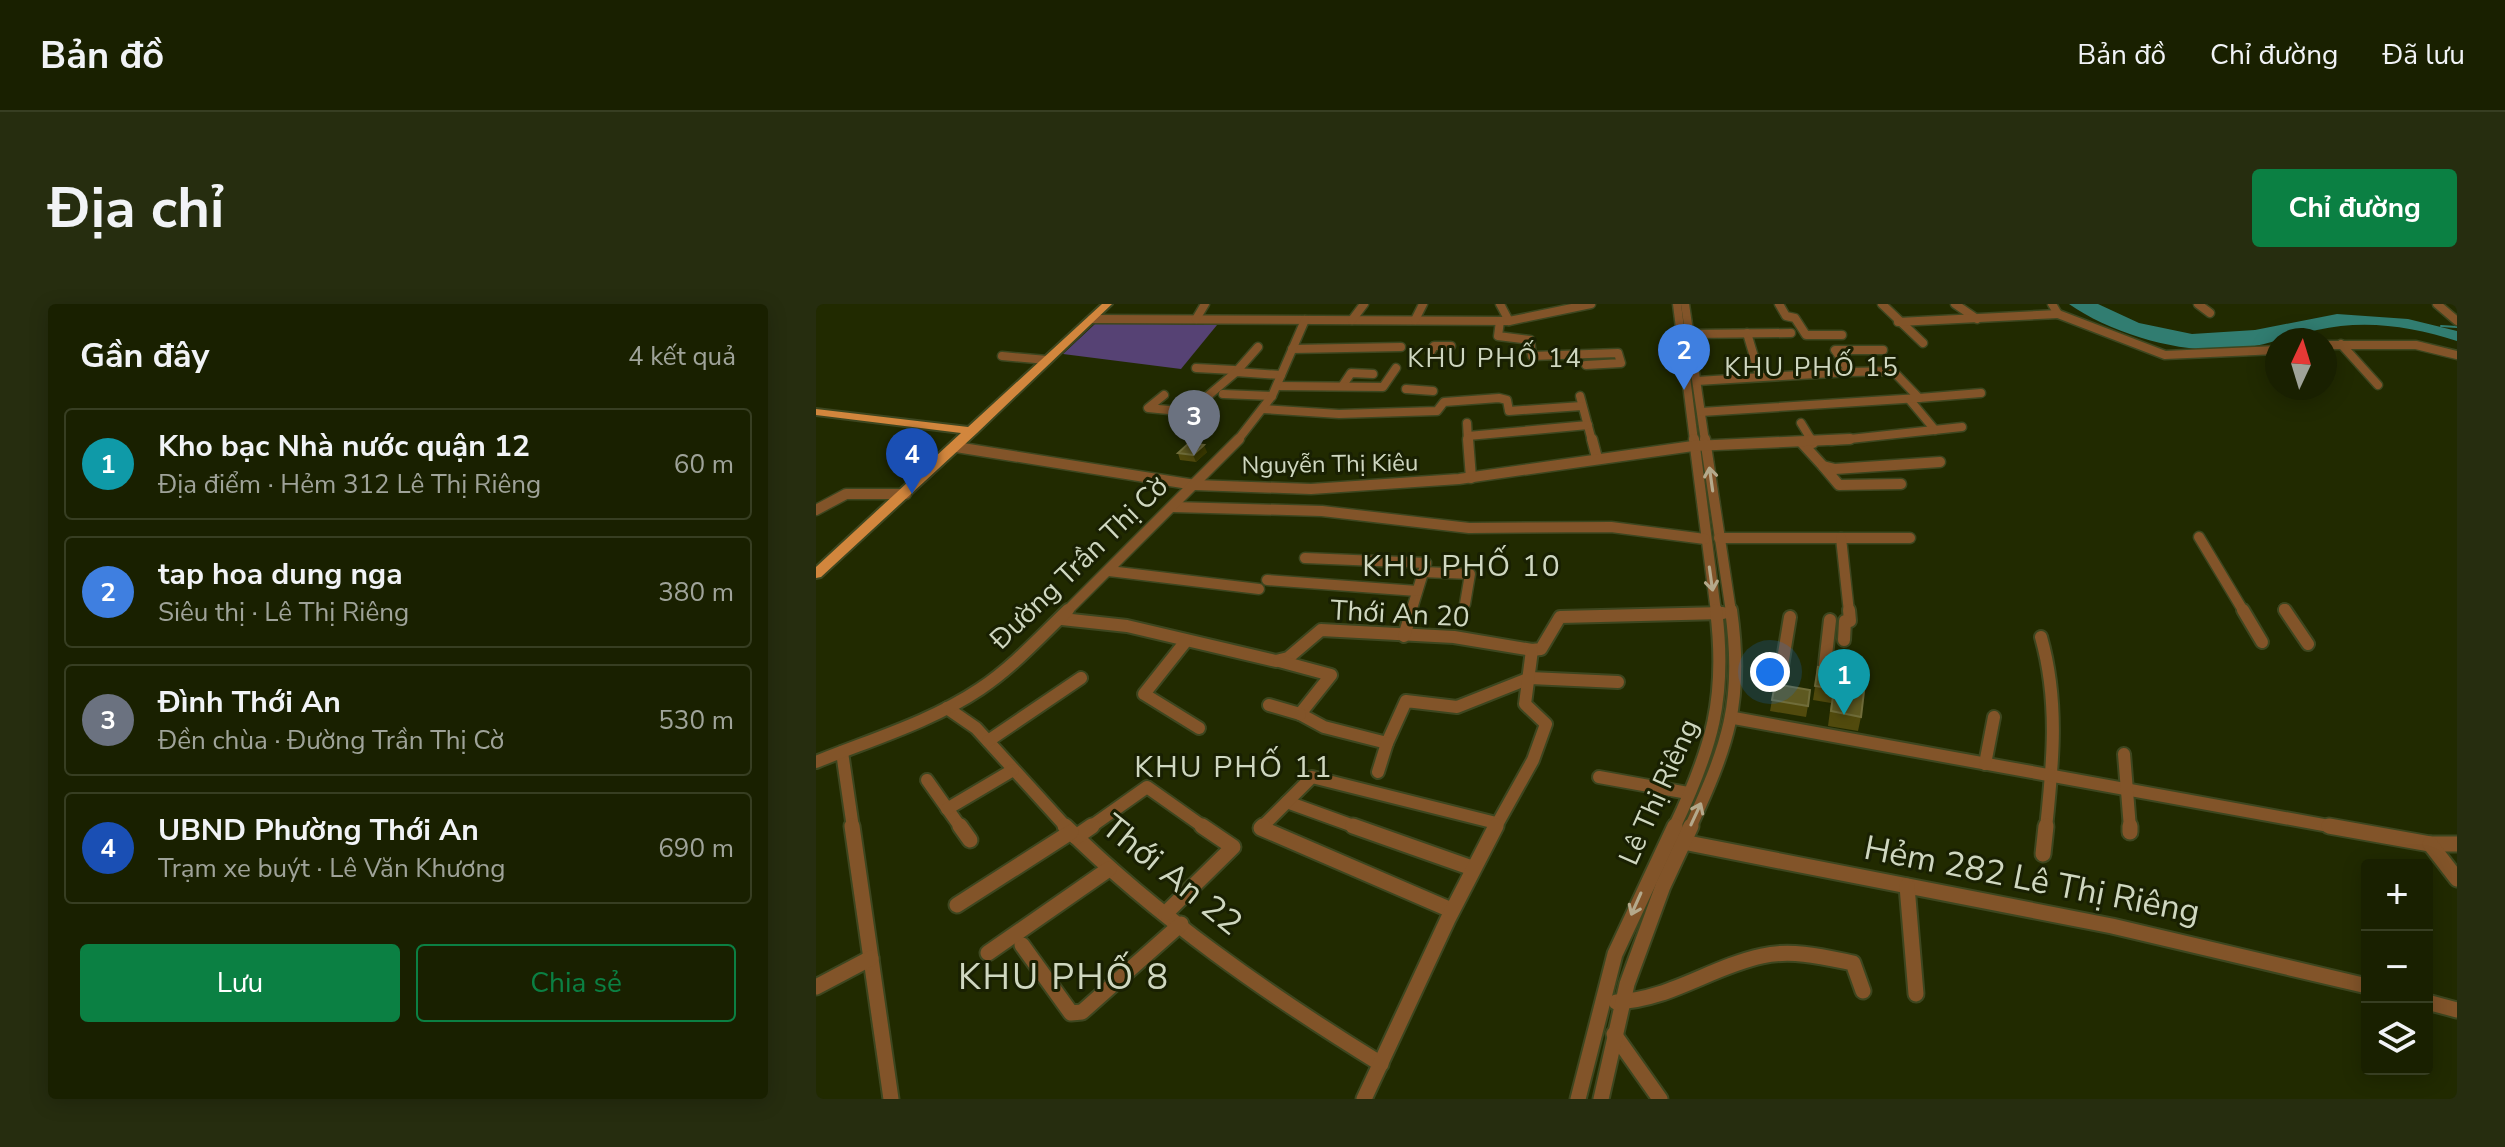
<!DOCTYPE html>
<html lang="vi">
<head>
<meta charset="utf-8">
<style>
  body { margin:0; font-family:"Nunito Sans",sans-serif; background:#262d0f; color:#f1f3f6 }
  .controls { position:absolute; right:24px; bottom:24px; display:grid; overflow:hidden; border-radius:8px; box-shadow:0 4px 20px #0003 }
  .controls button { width:72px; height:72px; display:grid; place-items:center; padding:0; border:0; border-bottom:2px solid #373e22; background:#192000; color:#f1f3f6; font:40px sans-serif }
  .compass { position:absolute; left:1449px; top:24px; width:72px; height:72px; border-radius:50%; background:#192000; box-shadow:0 4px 20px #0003; rotate:4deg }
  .you { position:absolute; left:954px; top:368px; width:28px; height:28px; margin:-20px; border:6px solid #fff; border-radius:50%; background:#1a73e8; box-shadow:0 0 0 12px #1a73e833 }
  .badge { display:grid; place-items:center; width:52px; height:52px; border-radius:50%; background:#0b8043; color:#fff; font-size:26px; font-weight:700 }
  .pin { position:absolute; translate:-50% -66px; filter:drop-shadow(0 2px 4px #0008) }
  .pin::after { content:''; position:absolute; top:42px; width:28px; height:24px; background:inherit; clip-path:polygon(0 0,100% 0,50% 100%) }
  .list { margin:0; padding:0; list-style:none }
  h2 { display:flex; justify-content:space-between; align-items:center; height:104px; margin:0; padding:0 32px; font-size:34px }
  h2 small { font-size:26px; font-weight:400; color:#9fa399 }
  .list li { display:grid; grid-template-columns:52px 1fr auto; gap:24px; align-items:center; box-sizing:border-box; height:112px; margin:0 16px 16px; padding:0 16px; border:2px solid #373e22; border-radius:8px }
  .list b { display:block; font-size:30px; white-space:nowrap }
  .list p { margin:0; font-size:26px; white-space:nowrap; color:#9fa399 }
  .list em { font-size:26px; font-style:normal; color:#9fa399 }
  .actions { display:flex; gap:16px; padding:24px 32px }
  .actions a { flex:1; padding:18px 0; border:2px solid #0b8043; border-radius:8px; text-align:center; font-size:28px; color:#0b8043 }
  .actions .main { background:#0b8043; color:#fff }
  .icon { flex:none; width:44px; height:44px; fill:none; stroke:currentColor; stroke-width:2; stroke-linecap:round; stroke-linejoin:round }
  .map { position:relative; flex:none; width:1641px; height:795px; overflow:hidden; border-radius:8px }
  header { display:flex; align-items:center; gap:48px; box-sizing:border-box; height:112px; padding:0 40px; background:#192000; border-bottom:2px solid #373e22 }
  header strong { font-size:38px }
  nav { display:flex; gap:44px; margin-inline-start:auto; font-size:28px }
  .intro { display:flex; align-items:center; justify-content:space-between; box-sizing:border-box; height:192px; padding:0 48px }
  h1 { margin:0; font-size:56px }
  .button { padding:20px 36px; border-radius:8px; background:#0b8043; color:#fff; font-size:28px; font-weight:700 }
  main { display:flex; gap:48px; padding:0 48px }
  aside { flex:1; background:#192000; border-radius:8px; box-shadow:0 4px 20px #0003 }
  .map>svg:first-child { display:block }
</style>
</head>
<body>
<header>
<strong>Bản đồ</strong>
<nav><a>Bản đồ</a><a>Chỉ đường</a><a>Đã lưu</a></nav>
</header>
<div class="intro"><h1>Địa chỉ</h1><a class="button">Chỉ đường</a></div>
<main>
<aside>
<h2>Gần đây<small>4 kết quả</small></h2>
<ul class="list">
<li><span class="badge" style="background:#0f9aa8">1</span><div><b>Kho bạc Nhà nước quận 12</b><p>Địa điểm · Hẻm 312 Lê Thị Riêng</p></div><em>60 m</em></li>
<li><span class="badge" style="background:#3f7fe0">2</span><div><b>tap hoa dung nga</b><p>Siêu thị · Lê Thị Riêng</p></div><em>380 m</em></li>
<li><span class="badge" style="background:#6b7280">3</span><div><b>Đình Thới An</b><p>Đền chùa · Đường Trần Thị Cờ</p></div><em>530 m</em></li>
<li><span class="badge" style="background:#1a4fb4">4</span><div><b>UBND Phường Thới An</b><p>Trạm xe buýt · Lê Văn Khương</p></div><em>690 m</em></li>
</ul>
<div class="actions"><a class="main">Lưu</a><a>Chia sẻ</a></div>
</aside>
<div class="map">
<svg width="1641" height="795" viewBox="0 0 1641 795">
  <rect width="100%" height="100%" fill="#212a00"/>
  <polygon fill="#564274" points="280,19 401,21 365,65 247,50"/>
  <path fill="#317d71" d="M 1253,0 L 1282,0 L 1323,19 L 1376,30 L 1439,26 L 1521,10 L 1592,15 L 1641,27 L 1641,37 C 1595,22 1548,15 1501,26 C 1469,33 1438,46 1405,46 C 1356,47 1293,28 1253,0 Z"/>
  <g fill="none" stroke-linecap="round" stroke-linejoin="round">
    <polyline stroke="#317d71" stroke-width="2" points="1625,22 1641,23"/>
    <defs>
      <g id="minor-far3">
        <polyline points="684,0 693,17"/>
        <polyline points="861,0 878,137"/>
        <polyline points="869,0 889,137"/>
        <polyline points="963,0 970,12 979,14 990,31 1026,31"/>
        <polyline points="1066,0 1107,39"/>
        <polyline points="1139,0 1161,15"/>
        <polyline points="1236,0 1242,10 1349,51 1461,46"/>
        <polyline points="1382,0 1394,9"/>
        <polyline points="1621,0 1641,17"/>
        <polyline points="276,15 693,17 775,0"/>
        <polyline points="380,15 389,0"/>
        <polyline points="536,16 548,0"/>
        <polyline points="599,16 607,0"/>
        <polyline points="684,17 682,32 714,36 716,52 802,49 805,59 770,61"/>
        <polyline points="1082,18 1242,10"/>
        <polyline points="931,29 944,73"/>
        <polyline points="874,30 975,29"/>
        <polyline points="1525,40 1562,81"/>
        <polyline points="1509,41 1600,41 1641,51"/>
        <polyline points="476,45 585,43"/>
        <polyline points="614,49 618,42 635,42"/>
        <polyline points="186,52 231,56"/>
        <polyline points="380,64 418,66"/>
        <polyline points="420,68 442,43"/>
        <polyline points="881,77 1034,68 1019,46 1067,46"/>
        <polyline points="527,81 535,69 557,70"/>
        <polyline points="461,82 567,83 580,64"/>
        <polyline points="590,85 617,87"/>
        <polyline points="407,90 456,92"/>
        <polyline points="348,91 332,104 373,108 420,68 465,71"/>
        <polyline points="764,92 776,137"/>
        <polyline points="1103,94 1165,89"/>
        <polyline points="1093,95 1119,126"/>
        <polyline points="447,105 523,110 621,107 628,98 683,94 691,96 693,107 766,102"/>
        <polyline points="885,108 1103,94 1077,67 1034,68"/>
        <polyline points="651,119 652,137"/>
        <polyline points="985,119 996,137"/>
        <polyline points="652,132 772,121"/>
        <polyline points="421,137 456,92 489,16"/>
        <polyline points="1015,137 1146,123"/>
      </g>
      <g id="minor-far2">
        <polyline points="652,135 655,174"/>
        <polyline points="776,135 781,154"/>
        <polyline points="878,135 900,308"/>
        <polyline points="889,135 915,308"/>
        <polyline points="994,135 997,139"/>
        <polyline points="986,139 1007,162 1019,165 1124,158"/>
        <polyline points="140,143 379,181 495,185 643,175 877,142 1034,135"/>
        <polyline points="1007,162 1023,181 1085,180"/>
        <polyline points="357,203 506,207 653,224 795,223 889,235"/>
        <polyline points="0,206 30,190 90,190"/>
        <polyline points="1383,233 1428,308"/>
        <polyline points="903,234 1094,234"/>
        <polyline points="1025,234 1033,308"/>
        <polyline points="489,254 610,259 595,308"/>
        <polyline points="293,267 443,285"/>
        <polyline points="607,268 654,270 649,300"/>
        <polyline points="451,276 601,287"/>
        <polyline points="1468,305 1470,308"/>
        <polyline points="250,308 423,135"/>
      </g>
      <g id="minor-far1">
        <polyline points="1033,306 1034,317"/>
        <polyline points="1427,306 1446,338"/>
        <polyline points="1469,306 1492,340"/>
        <polyline points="246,315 311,322 460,357 472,354 505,326 638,333 716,346 725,345 744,313 907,309"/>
        <polyline points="588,332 596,306"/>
        <path d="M 1225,333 C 1243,397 1237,458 1230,524"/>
        <polyline points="1028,336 1029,317"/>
        <polyline points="370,337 328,390 383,424"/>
        <polyline points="463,357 515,371 484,410 508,423 571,439 590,397 641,403 714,374 802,378"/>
        <polyline points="966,362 974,313"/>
        <polyline points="1008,369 1014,316"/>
        <polyline points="453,401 484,410"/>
        <polyline points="131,404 160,424 251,524"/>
        <polyline points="918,414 1524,524"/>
        <polyline points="172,437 265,374"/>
        <polyline points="26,448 37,524"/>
        <polyline points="1308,450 1314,524"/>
        <path d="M 0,458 C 54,436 115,418 164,385 C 197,363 224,333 252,306"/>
        <polyline points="1169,460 1178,413"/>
        <polyline points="562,468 571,439"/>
        <polyline points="783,473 872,489"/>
        <polyline points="111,476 145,524"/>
        <polyline points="471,498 543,524"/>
        <polyline points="131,505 197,466"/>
        <polyline points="273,524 331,483 389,524"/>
        <polyline points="445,524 496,473 680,519"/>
        <polyline points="679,524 717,456 730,420 709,400 716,346"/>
        <path d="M 858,524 C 896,444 911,394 900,306"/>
        <path d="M 874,524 C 912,441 928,398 915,306"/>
      </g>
      <g id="minor">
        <polyline points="36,522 75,795"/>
        <polyline points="144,522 154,536"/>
        <path d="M 249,522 C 342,614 453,691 565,760"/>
        <polyline points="447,522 445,524 635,606"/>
        <polyline points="537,522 656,564"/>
        <polyline points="1314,522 1314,528"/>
        <polyline points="1513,522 1614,540 1641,540"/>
        <polyline points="260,533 276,522"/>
        <polyline points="867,538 1296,622 1551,682"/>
        <polyline points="1614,540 1641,575"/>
        <polyline points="1227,550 1230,522"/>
        <polyline points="1091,582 1100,690"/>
        <polyline points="141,601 255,528"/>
        <polyline points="350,609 417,543 386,522"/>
        <polyline points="206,641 255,709 266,708 365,620"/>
        <polyline points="172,649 293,565"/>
        <polyline points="0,683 55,654"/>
        <path d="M 800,698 C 853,696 895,663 946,652 C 976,645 1008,653 1037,659 L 1047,687"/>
        <polyline points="1611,698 1641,706"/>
        <polyline points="798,730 844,795"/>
        <polyline points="548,795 632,615 680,522"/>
        <polyline points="762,795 799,650 859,522"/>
        <polyline points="785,795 811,680 847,582 875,522"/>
      </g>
      <polygon id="major" points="286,0 296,0 161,129 5,273 0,274 0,263 145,129 0,111 0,105 152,123"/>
    </defs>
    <use href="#minor-far3" stroke="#3d461f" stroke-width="11"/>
    <use href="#minor-far2" stroke="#3d461f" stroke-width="13"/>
    <use href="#minor-far1" stroke="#3d461f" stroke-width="16"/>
    <use href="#minor" stroke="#3d461f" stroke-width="19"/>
    <use href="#major" stroke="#3d461f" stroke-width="4"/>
    <use href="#minor-far3" stroke="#825429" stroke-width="8"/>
    <use href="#minor-far2" stroke="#825429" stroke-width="10"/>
    <use href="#minor-far1" stroke="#825429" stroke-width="12"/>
    <use href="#minor" stroke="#825429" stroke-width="15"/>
    <use href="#major" fill="#d2863d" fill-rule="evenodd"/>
  </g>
  <g fill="#514a0d">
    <polygon points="391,148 380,158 364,156 362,149"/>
    <polygon points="1002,363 1045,413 1042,427 1012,422 1015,399 997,396"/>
    <polygon points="956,396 992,402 990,413 954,407"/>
  </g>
  <polygon fill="#383700" points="388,141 391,148 380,158 377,151"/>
  <g fill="#5e5921" stroke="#706d3a" stroke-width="2">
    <polygon points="373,139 388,141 377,151 362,149"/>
    <polygon points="1002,363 1050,370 1045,413 1015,407 1018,385 999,382"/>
    <polygon points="959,380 994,386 992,402 956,396"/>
  </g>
  <defs><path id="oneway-shaft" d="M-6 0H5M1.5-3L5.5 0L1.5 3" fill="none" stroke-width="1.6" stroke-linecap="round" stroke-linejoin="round" transform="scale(2)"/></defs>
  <g stroke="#b4a98b">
    <use href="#oneway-shaft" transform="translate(895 175) rotate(-98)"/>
    <use href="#oneway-shaft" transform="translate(895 275) rotate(82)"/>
    <use href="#oneway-shaft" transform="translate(880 510) rotate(-65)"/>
    <use href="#oneway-shaft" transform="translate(820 600) rotate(114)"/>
  </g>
  <g text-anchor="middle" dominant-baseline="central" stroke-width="6" stroke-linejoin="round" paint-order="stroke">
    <g font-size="24" fill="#cfd7c0" stroke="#192002">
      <text transform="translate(514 160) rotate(-1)">Nguyễn Thị Kiêu</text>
    </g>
    <g font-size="26" letter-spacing="2" fill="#cfd7c0" stroke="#192002">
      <text x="679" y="54">KHU PHỐ 14</text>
      <text x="996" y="63">KHU PHỐ 15</text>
    </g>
    <g font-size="28" fill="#cfd7c0" stroke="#192002">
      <text transform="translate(263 259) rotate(-44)">Đường Trần Thị Cờ</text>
      <text transform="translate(584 310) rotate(3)">Thới An 20</text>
      <text transform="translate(843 488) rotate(-66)">Lê Thị Riêng</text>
    </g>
    <g font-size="30" letter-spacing="2" fill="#cfd7c0" stroke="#192002">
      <text x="646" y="262">KHU PHỐ 10</text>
      <text x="418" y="463">KHU PHỐ 11</text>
    </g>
    <g font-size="34" fill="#cfd7c0" stroke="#192002">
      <text transform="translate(356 571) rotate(39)">Thới An 22</text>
      <text transform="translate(1216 576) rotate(11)">Hẻm 282 Lê Thị Riêng</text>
    </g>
    <g font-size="36" letter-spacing="2" fill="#cfd7c0" stroke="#192002">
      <text x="248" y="673">KHU PHỐ 8</text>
    </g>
  </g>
</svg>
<div class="controls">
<button>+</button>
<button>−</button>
<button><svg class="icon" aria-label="layers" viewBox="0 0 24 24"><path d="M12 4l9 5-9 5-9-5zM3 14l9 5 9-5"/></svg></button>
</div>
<svg class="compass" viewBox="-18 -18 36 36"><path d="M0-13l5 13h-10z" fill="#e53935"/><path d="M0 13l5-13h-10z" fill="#9fa399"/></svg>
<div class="you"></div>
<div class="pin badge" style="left:1028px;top:411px;background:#0f9aa8">1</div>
<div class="pin badge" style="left:868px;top:86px;background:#3f7fe0">2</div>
<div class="pin badge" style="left:378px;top:152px;background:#6b7280">3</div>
<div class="pin badge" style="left:96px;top:190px;background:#1a4fb4">4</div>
</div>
</main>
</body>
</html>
